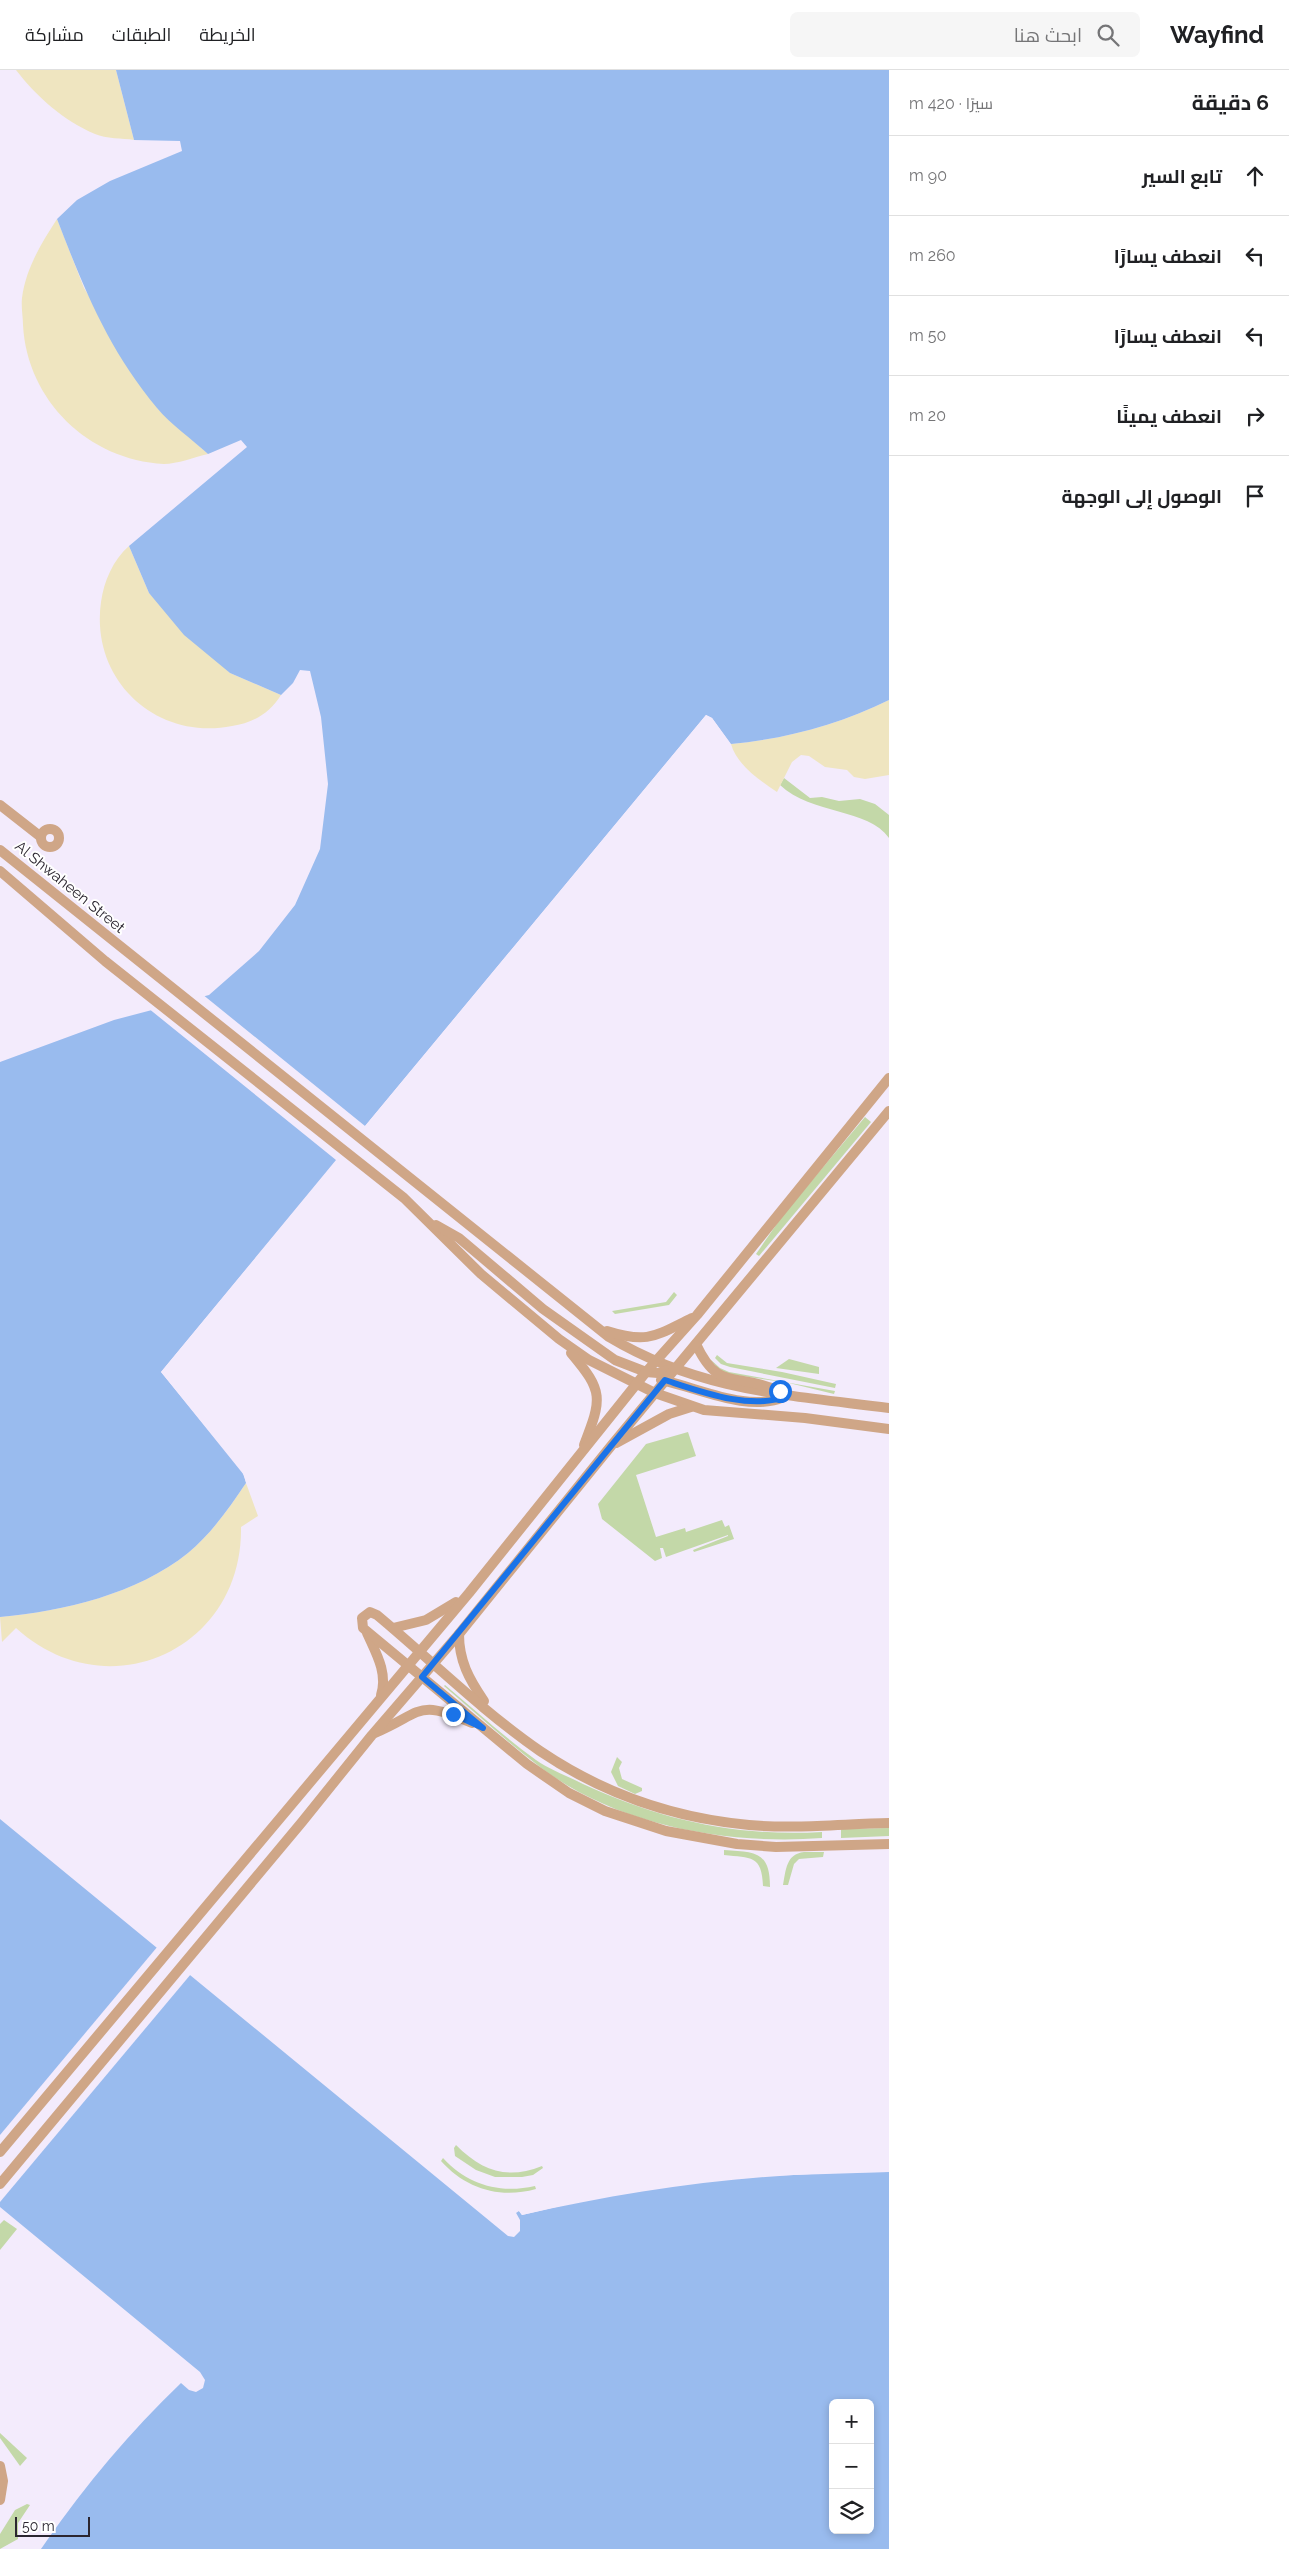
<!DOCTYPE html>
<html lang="ar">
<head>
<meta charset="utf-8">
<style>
  body { margin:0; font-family:Raleway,Cairo,sans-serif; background:#f6f6f6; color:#202124; direction:rtl }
  .controls { position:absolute; right:15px; bottom:15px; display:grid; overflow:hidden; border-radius:8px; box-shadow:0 2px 8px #0003 }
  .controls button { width:45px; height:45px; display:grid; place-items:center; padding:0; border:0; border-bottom:1px solid #e0e0e0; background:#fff; color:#202124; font:25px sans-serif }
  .scale { position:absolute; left:15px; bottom:12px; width:75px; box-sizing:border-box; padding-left:5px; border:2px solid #2b2630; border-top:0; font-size:14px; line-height:18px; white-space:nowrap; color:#2b2630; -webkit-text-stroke:4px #fff; paint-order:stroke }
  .stop { position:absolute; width:15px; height:15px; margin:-11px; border:4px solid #1a73e8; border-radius:50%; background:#fff }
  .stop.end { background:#1a73e8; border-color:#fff; box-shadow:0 1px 5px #0008 }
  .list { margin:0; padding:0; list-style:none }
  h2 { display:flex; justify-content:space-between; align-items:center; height:65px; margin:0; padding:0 20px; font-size:21px }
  h2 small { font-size:16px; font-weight:400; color:#757577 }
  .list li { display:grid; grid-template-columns:32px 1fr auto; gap:15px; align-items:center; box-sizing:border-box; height:80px; padding:0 20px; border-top:1px solid #e0e0e0 }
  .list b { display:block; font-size:19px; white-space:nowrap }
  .list em { font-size:16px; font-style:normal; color:#757577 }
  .icon { flex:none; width:28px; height:28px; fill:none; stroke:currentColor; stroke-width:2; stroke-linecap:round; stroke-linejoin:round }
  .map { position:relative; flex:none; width:889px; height:2479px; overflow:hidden; direction:ltr }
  header { display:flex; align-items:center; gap:30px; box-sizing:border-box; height:70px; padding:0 25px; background:#fff; border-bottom:1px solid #e0e0e0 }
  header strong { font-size:24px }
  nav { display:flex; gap:28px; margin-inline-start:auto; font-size:18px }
  .search { width:350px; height:45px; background:#f6f6f6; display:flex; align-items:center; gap:12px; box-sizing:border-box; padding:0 18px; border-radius:8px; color:#757577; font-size:19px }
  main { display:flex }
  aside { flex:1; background:#fff }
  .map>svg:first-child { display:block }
</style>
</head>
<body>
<header>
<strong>Wayfind</strong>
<div class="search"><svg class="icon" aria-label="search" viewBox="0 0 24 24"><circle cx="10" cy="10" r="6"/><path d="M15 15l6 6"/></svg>ابحث هنا</div>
<nav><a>الخريطة</a><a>الطبقات</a><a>مشاركة</a></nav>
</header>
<main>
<aside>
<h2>6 دقيقة<small>سيرًا · 420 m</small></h2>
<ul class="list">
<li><svg class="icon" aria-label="ahead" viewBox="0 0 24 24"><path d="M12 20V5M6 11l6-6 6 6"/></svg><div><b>تابع السير</b></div><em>90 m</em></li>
<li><svg class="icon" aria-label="left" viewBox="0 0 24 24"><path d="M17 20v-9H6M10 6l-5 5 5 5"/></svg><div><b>انعطف يسارًا</b></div><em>260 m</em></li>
<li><svg class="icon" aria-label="left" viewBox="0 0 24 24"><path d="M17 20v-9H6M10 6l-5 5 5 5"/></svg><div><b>انعطف يسارًا</b></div><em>50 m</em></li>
<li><svg class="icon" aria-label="right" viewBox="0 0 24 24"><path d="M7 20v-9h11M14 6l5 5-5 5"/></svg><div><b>انعطف يمينًا</b></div><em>20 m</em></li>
<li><svg class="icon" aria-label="arrive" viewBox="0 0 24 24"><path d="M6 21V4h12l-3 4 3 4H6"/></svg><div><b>الوصول إلى الوجهة</b></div></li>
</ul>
</aside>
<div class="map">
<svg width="889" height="2479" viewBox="0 0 889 2479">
  <rect width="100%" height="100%" fill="#f3ebfc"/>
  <g fill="#c3d8a8">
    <path d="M 784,708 L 810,728 L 822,727 L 839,731 L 860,729 L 875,734 L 889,745 L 889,768 C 868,738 812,745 780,715 Z"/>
    <polygon points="865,1047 871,1052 759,1186 756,1184 783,1145"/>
    <polygon points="674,1222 677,1225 669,1235 615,1244 612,1241 666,1232"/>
    <polygon points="717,1285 727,1293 782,1302 836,1314 835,1318 730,1297 721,1294 715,1288"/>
    <polygon points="710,1289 720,1298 729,1302 835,1321 834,1324 789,1313 728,1304 719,1300"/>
    <polygon points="789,1289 819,1297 819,1304 776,1298"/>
    <polygon points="688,1362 696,1386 636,1405 656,1467 685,1458 686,1462 722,1450 725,1457 729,1455 734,1469 694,1482 693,1480 728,1466 728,1465 666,1487 663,1478 660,1478 662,1488 655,1491 602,1449 598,1434 646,1374"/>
    <path d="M 445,1615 C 475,1640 504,1667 536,1690 C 550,1700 568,1706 583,1714 C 660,1750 737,1767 822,1762 L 822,1768 C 727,1775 618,1756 540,1697 C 507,1672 476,1643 444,1616 Z"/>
    <polygon points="617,1687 622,1692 619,1698 622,1709 642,1718 642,1721 635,1724 618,1716 611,1702"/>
    <polygon points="889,1758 889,1766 841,1768 841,1759"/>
    <path d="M 724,1780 C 755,1782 770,1781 770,1817 L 763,1816 C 762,1785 751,1788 724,1785 Z"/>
    <path d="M 804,1782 L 824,1782 L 823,1787 L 799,1789 L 794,1794 L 788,1815 L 783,1815 C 786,1800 786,1784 804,1782 Z"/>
    <path d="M 456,2075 C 482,2101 507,2110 542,2096 L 543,2098 L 533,2105 L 522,2107 L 495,2107 L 476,2100 L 455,2086 L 454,2078 Z"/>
    <path d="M 443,2088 C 468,2115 500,2124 535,2116 L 536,2119 C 500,2129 466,2119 441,2091 Z"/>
    <polygon points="4,2150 17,2159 0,2180 0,2154"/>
    <polygon points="0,2363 27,2388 20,2396 0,2368"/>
    <polygon points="27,2434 30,2435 18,2453 18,2469 0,2479 0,2464 15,2440"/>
  </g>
  <g fill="#efe5c0">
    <path d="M 16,0 L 116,0 L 134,70 C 122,68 106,69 95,64 C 64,51 36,26 16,0 Z"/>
    <path d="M 57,149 L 84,218 L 158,339 L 208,384 C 195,387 177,394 164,394 C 88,390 27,330 23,255 C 23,247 21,237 22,228 C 26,198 41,174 57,149 Z"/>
    <path d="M 129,476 L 149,523 L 230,603 L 281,625 C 270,643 253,653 232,656 C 156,671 90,610 101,532 C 104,511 113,490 129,476 Z"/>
    <path d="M 889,630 L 889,705 L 865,709 L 854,707 L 847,700 L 825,697 L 809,686 L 801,685 L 792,692 L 777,722 C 759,710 737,695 731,674 C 786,669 840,654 889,630 Z"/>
    <path d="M 246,1413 L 258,1446 L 241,1457 C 243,1580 107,1641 16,1558 L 2,1572 L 0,1547 C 64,1541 137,1524 188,1483 C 212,1463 229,1438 246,1413 Z"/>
  </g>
  <g fill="#9be" fill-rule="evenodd">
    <path d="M 116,0 L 889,0 L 889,630 C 840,654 786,669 731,674 L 712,648 L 706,645 L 161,1302 L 244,1405 L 246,1413 C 229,1438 212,1463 188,1483 C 137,1524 64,1541 0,1547 L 0,992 L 114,950 L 209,925 L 259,881 L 295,835 L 320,779 L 328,714 L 321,647 L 310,601 L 300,600 L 293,613 L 281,625 L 230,603 L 184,565 L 149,523 L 129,476 L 247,377 L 241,370 L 208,384 C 192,369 171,355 157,338 C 108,279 84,219 57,149 L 77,130 L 110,111 L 182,81 L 180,71 L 134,70 Z"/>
    <path d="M 0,1749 L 508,2166 L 514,2167 L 520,2161 L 520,2150 L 515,2141 L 519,2141 L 522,2145 C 643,2117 764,2102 889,2102 L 889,2479 L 41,2479 C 83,2418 128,2364 181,2313 L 189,2320 L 196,2322 L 203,2318 L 205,2310 L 200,2302 L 0,2137 ZM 833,2333 L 870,2333 L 870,2460 L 833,2460 Z"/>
  </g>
  <g fill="#f3ebfc">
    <polygon points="706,645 712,648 732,676 710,649 705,648 164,1302 244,1399 249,1412 247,1415 242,1401 161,1302 336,1090 148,938 202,924 365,1056"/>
    <polygon points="158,1876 191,1904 0,2132 0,2065"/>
    <polygon points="889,2099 889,2102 762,2106 683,2114 586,2130 522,2145 519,2141 513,2145 512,2142 519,2138 523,2143 586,2128 683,2112 762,2103"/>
  </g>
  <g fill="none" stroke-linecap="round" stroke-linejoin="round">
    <g stroke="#cfa687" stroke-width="10">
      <polyline points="0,735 41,767"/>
      <circle cx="50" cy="768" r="9"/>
      <path d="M 0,780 L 609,1267 C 699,1321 788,1325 889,1338"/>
      <polyline points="0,801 105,891 404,1128 481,1204 559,1269 589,1290 655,1323 704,1340 805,1348 889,1359"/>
      <polyline points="436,1155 459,1168 543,1239 615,1290 646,1302 658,1303 675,1298"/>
      <path d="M 607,1261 C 648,1274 655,1266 692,1248"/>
      <path d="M 696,1274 C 719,1324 737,1301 778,1321"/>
      <path d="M 571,1283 C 604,1322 602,1328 584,1375"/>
      <path d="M 661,1310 C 697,1317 748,1343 784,1327"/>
      <polyline points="616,1373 669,1344 691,1337"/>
      <polyline points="393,1558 426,1550 456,1532"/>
      <path d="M 367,1563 C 376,1583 388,1603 381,1625"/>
      <path d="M 459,1564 C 459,1591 469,1609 484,1631"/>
      <path d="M 375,1663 C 424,1642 416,1628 472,1653"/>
      <path d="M 889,1753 C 842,1754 795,1759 749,1755 C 674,1748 602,1723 540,1681 C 482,1641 431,1590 377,1545 L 370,1542 L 362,1548 L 363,1558 L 527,1694 L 569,1723 L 605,1741 L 666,1761 L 737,1774 L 776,1777 L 889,1774"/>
      <polyline points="0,2082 469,1523 646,1302 697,1245 889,1008"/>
      <polyline points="0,2114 302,1752 372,1665 459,1564 611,1376 889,1041"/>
      <polyline points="0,2396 3,2411 0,2430"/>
    </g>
  </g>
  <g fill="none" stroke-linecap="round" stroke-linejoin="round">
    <path stroke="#1a73e8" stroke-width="6" d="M 453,1644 L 483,1658 L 422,1607 L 665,1310 C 699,1321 752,1341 786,1326 L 780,1321"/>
  </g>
  <g text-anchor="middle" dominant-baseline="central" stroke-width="4" stroke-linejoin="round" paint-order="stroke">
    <g font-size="15" fill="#2b2630" stroke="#fff">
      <text transform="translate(70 817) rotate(39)">Al Shwaheen Street</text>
    </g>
  </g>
</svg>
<div class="controls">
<button>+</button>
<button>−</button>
<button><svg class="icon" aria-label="layers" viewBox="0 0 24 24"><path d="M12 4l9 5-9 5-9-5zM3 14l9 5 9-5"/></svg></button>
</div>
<div class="scale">50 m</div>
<div class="stop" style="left:780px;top:1321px"></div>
<div class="stop end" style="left:453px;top:1644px"></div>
</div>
</main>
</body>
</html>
